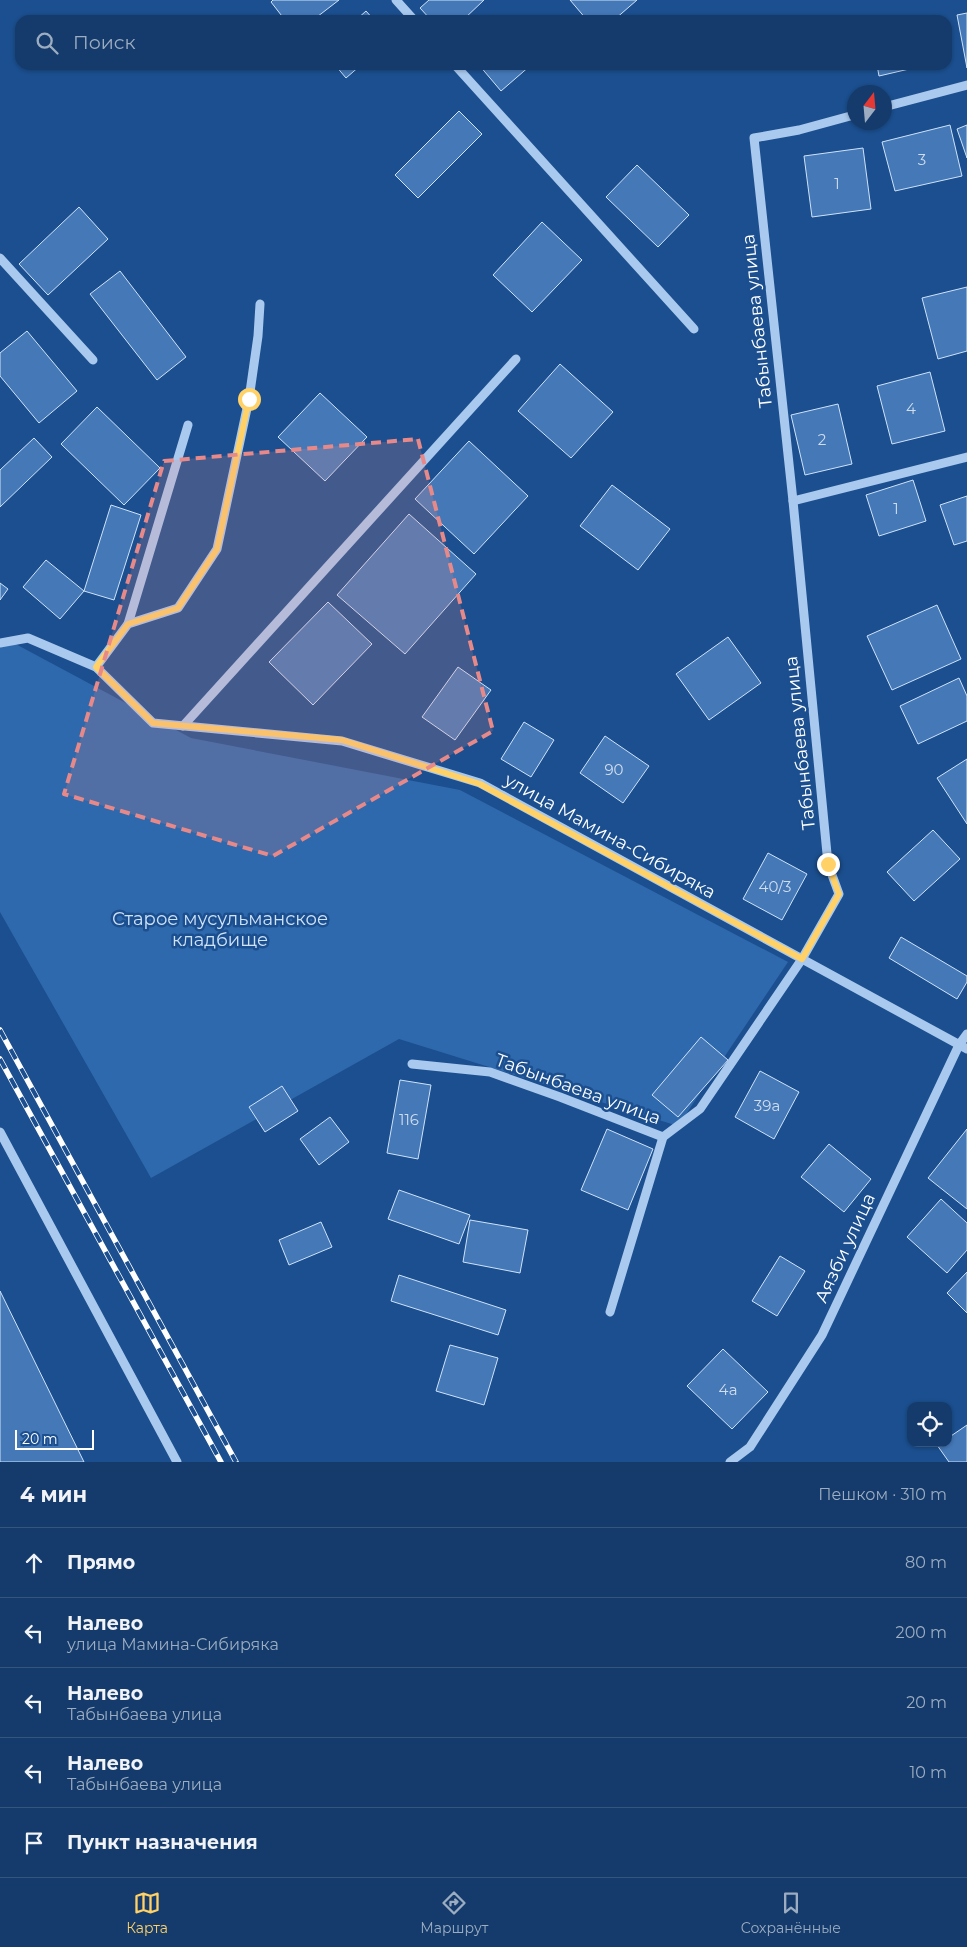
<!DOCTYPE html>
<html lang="ru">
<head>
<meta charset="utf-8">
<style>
  body { margin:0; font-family:Montserrat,sans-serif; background:#214673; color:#f1f3f6 }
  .controls { position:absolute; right:15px; bottom:15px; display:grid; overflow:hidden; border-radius:10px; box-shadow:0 1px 4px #0004 }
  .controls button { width:45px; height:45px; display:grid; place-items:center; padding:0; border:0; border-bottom:1px solid #33557e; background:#143b6b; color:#f1f3f6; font:25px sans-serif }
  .compass { position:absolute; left:847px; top:85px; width:45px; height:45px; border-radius:50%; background:#143b6b; box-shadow:0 1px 4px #0004; rotate:16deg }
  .scale { position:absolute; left:15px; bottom:12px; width:79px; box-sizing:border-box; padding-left:5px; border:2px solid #fff; border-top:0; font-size:14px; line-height:18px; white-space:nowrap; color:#fff; -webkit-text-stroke:4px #1b4f8f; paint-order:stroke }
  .stop { position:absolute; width:15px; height:15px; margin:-11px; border:4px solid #ffd166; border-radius:50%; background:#fff }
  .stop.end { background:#ffd166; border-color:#fff; box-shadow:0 1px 5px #0008 }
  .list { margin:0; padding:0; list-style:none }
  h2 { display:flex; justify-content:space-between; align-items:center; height:65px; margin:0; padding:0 20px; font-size:21px }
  h2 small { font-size:16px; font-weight:400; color:#9dadc1 }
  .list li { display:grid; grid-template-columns:32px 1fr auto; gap:15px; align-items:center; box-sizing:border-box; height:70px; padding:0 20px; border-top:1px solid #33557e }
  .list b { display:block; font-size:19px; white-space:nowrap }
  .list p { margin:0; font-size:16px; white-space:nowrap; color:#9dadc1 }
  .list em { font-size:16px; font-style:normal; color:#9dadc1 }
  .icon { flex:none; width:28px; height:28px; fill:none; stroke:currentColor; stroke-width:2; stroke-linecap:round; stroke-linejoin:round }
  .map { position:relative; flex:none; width:967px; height:1462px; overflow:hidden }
  .search { position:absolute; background:#143b6b; box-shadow:0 1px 4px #0004; left:15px; right:15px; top:15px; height:55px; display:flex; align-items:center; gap:12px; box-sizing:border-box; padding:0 18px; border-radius:15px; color:#9dadc1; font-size:19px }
  .sheet { height:415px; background:#143b6b }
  nav { display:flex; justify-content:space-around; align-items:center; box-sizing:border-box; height:70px; border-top:1px solid #33557e; background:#143b6b; font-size:14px; color:#9dadc1 }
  nav a { display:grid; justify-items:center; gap:2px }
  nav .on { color:#ffd166 }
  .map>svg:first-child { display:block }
</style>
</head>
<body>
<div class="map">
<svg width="967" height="1462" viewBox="0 0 967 1462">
  <rect width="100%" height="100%" fill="#1b4f8f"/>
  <polygon fill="#2e69ad" points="10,641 191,738 460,790 788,962 678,1126 399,1039 151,1178 0,912 0,645"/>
  <g fill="#4478b7" stroke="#cfe3fa">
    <polygon points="273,0 339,0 313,20 285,20 271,2"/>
    <polygon points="429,0 484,0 463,20 431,20 420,8"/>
    <polygon points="570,0 637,0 614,20 587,20"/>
    <polygon points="366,11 374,20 356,20"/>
    <polygon points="967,13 967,68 957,15"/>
    <polygon points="335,65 361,65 346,78"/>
    <polygon points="479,65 531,65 501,91"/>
    <polygon points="877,65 922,65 922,66 879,76"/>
    <polygon points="459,111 482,134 418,198 395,175"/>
    <polygon points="950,125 962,176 895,191 882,142"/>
    <polygon points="967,125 967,158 957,129"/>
    <polygon points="863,148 871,209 812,217 804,156"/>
    <polygon points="637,165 689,215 658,247 606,197"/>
    <polygon points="79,207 108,239 48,295 19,264"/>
    <polygon points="542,222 582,260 532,312 493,275"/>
    <polygon points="120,271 186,357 157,380 90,294"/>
    <polygon points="967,287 967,351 938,359 922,298"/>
    <polygon points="27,331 77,391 39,423 0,376 0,353"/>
    <polygon points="560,364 613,412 571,458 518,411"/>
    <polygon points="930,372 945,431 892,444 877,386"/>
    <polygon points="320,393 367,437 325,481 278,437"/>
    <polygon points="838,404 852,464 805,475 791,415"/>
    <polygon points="97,407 160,468 124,505 61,444"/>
    <polygon points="34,438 52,457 0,507 0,470"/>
    <polygon points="469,441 528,496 474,554 415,499"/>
    <polygon points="913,480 926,521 879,536 866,495"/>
    <polygon points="612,485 670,529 638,570 580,526"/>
    <polygon points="967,496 967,541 954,545 940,505"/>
    <polygon points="111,505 141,515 114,600 84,591"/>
    <polygon points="409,514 476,574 405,654 337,595"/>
    <polygon points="46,560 84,591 60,619 23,587"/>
    <polygon points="0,583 8,589 0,600"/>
    <polygon points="328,602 372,644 313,705 269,662"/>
    <polygon points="937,605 961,659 892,690 867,636"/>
    <polygon points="728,637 761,683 709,720 676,674"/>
    <polygon points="458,667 491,690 455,740 422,717"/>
    <polygon points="959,678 967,696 967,721 918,744 900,706"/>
    <polygon points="524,722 554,740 531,777 501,759"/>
    <polygon points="605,736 649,766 623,803 580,773"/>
    <polygon points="967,759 967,824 937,778"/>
    <polygon points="933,830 960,859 914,901 887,872"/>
    <polygon points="768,853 807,874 782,920 743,899"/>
    <polygon points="901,937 967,976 967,982 957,999 889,958"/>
    <polygon points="701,1037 728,1060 678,1117 652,1095"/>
    <polygon points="760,1071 799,1092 774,1139 735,1117"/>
    <polygon points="400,1080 431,1085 418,1159 387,1153"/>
    <polygon points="282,1086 298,1111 265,1132 249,1107"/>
    <polygon points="330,1117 349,1142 319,1165 300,1139"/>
    <polygon points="607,1129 653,1149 628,1210 581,1190"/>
    <polygon points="967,1129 967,1209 928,1178"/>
    <polygon points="829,1144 871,1179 844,1212 801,1177"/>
    <polygon points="399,1190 470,1215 459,1244 388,1219"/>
    <polygon points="941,1199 967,1223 967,1250 947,1273 907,1237"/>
    <polygon points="470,1220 528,1230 520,1273 463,1262"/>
    <polygon points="321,1222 332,1247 289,1265 279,1240"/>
    <polygon points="780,1256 805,1271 777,1316 752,1301"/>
    <polygon points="967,1272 967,1313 947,1293"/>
    <polygon points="399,1275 506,1310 498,1335 391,1301"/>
    <polygon points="0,1291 84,1462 0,1462"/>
    <polygon points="450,1345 498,1358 484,1405 436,1391"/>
    <polygon points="723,1349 768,1392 732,1429 687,1386"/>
    <polygon points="967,1425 967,1462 949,1462 937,1445 940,1443 948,1443 948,1438"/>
  </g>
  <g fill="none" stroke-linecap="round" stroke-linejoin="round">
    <g stroke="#a9c9ee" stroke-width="9">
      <polyline points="396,0 414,20"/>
      <polyline points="455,65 694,329"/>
      <polyline points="884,107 967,85"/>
      <polyline points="0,258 93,360"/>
      <polyline points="793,501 967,457"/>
      <polyline points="128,624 188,425"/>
      <polyline points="0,643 28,638 96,667 153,723 342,741 480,783 967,1049"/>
      <polyline points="96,667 128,624 178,608 217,549 249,399 258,336 260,304"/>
      <polyline points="183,726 516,359"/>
      <polyline points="412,1064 490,1072 560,1097 663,1137 700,1109 802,959 839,894 828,864 793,501 754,138 799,130 854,115"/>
      <polyline points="0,1132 177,1462"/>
      <polyline points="610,1312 663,1137"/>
      <polyline points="730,1462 750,1447 822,1335 959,1045 967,1034"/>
    </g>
    <defs>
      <g id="rail">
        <polyline points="0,1030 236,1462"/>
        <polyline points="0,1059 221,1462"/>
      </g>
    </defs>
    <use href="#rail" stroke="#fff" stroke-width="5.5"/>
    <use href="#rail" stroke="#1b4f8f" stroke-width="4" stroke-dasharray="11" stroke-linecap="butt"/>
  </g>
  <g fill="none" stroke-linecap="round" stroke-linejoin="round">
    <polyline stroke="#ffd166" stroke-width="6" points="249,399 217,549 178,608 128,624 96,667 153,723 342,740 480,784 802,959 839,894 828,864"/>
  </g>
  <path fill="#e88989" fill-opacity="0.2" stroke="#e88989" stroke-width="4" stroke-dasharray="10 6" stroke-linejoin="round" d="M 418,439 L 493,731 L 273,856 L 64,794 L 164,461 Z"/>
  <g text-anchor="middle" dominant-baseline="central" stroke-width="5" stroke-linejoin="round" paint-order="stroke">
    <g font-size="15" fill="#d0dded">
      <text x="922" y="159">3</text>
      <text x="837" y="183">1</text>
      <text x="911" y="408">4</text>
      <text x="822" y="439">2</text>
      <text x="896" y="508">1</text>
      <text x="614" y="769">90</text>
      <text x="775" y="886">40/3</text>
      <text x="767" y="1105">39а</text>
      <text x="409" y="1119">116</text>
      <text x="728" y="1389">4а</text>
    </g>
    <g font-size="18" fill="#fff" stroke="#1b4f8f">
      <text transform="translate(757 321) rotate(-96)">Табынбаева улица</text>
      <text transform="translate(800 743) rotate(-96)">Табынбаева улица</text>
      <text transform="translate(610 836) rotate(29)">улица Мамина-Сибиряка</text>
      <text transform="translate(578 1089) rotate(20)">Табынбаева улица</text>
      <text transform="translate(845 1248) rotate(-65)">Аязби улица</text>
    </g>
    <g font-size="18" fill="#cfe3fa" stroke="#1b4f8f">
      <text x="220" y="919">Старое мусульманское<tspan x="220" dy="21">кладбище</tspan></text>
    </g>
  </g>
</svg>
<div class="controls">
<button><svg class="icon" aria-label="locate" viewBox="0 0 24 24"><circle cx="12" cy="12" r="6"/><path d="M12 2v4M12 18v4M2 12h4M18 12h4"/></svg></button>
</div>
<svg class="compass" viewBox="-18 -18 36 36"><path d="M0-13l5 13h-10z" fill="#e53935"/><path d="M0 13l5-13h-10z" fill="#9dadc1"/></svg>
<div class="scale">20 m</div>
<div class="stop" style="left:249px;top:399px"></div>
<div class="stop end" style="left:828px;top:864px"></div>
<div class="search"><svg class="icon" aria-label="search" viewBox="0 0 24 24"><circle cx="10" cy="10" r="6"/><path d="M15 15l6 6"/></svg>Поиск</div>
</div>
<section class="sheet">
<h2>4 мин<small>Пешком · 310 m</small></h2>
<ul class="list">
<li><svg class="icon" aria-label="ahead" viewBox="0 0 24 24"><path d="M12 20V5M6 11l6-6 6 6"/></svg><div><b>Прямо</b></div><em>80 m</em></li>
<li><svg class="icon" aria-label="left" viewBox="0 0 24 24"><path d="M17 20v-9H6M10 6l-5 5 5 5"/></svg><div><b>Налево</b><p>улица Мамина-Сибиряка</p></div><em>200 m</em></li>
<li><svg class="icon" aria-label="left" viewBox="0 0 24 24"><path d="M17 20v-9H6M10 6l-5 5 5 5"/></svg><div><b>Налево</b><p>Табынбаева улица</p></div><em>20 m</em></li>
<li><svg class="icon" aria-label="left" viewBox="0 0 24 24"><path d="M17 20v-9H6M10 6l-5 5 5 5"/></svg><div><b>Налево</b><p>Табынбаева улица</p></div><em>10 m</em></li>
<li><svg class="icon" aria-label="arrive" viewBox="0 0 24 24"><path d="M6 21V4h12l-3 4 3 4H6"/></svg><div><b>Пункт назначения</b></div></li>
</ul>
</section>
<nav>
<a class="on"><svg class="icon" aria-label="map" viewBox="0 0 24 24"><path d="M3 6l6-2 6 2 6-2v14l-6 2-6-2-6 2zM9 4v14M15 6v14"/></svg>Карта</a>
<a><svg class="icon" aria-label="directions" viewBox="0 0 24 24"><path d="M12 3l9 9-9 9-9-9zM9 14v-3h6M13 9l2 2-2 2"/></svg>Маршрут</a>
<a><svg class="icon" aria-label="saved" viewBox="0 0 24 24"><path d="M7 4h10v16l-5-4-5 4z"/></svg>Сохранённые</a>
</nav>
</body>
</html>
